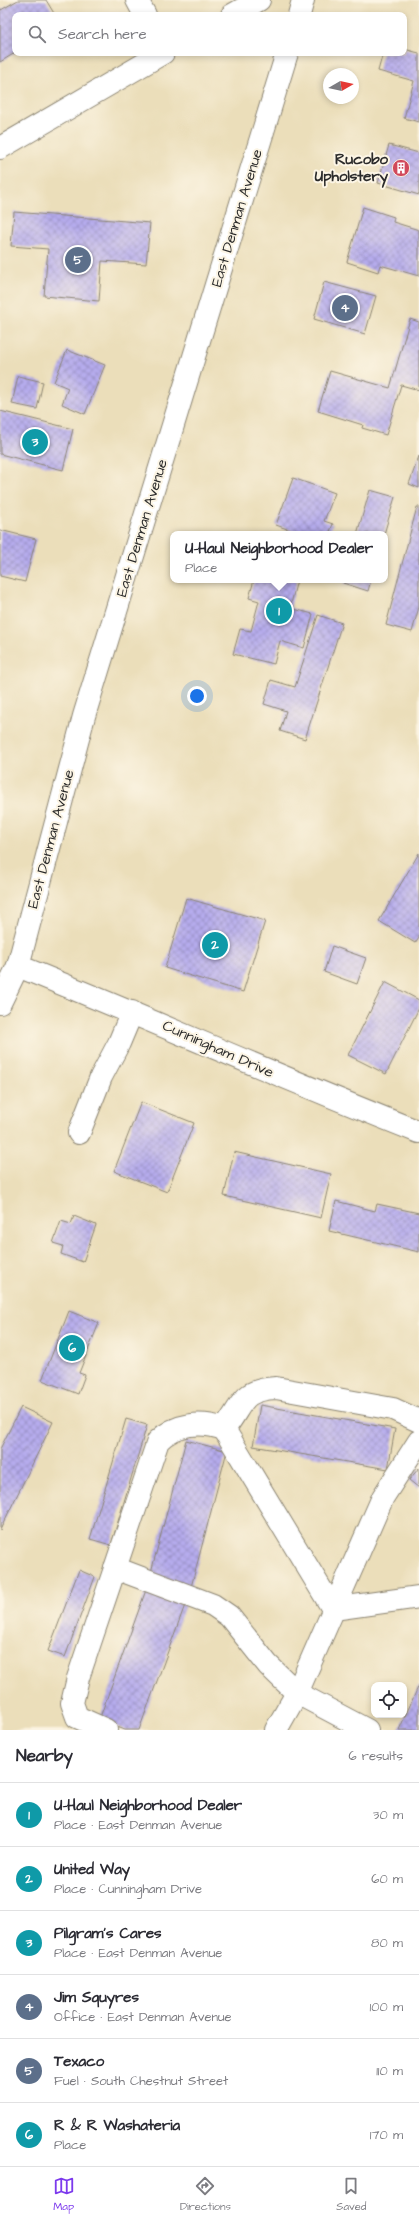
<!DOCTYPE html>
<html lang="en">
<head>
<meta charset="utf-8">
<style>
  body { margin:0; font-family:"Architects Daughter",sans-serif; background:#f2f2f3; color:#2b2b33 }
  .controls { position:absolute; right:12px; bottom:12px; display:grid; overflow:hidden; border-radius:8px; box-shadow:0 2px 6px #0003 }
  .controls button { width:36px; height:36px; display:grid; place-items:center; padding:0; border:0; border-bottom:1px solid #e1e1e2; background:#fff; color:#2b2b33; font:20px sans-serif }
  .compass { position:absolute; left:323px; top:68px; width:36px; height:36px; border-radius:50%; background:#fff; box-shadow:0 2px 6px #0003; rotate:81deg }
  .you { position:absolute; left:197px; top:696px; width:14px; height:14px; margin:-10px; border:3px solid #fff; border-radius:50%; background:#1a73e8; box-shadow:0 0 0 6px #1a73e833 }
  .badge { display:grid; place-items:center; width:26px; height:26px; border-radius:50%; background:#7c3aed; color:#fff; font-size:13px; font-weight:700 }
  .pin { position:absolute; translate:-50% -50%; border:2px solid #fff; box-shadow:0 1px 4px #0006 }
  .popup { position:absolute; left:170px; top:531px; width:218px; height:52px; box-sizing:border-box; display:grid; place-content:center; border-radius:8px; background:#fff; filter:drop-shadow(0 1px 3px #0005); font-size:13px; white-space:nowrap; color:#7c7c81 }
  .popup b { font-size:15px; color:#2b2b33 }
  .popup::after { content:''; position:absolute; left:50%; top:100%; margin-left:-8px; border:8px solid transparent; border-top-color:#fff }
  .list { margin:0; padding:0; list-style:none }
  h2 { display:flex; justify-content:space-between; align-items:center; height:52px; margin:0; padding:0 16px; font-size:17px }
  h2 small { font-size:13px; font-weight:400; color:#7c7c81 }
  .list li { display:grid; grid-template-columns:26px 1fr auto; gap:12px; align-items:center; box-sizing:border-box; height:64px; padding:0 16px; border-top:1px solid #e1e1e2 }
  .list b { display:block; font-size:15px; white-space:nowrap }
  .list p { margin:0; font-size:13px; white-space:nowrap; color:#7c7c81 }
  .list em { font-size:13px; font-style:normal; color:#7c7c81 }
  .icon { flex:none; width:22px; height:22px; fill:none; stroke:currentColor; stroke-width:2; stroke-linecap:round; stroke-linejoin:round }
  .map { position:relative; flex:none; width:419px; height:1730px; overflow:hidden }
  .search { position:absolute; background:#fff; box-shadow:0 2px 6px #0003; left:12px; right:12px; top:12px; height:44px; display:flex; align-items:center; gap:10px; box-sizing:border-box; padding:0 14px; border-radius:8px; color:#7c7c81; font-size:15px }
  .sheet { height:436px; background:#fff }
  nav { display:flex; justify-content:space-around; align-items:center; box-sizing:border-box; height:56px; border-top:1px solid #e1e1e2; background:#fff; font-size:11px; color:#7c7c81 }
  nav a { display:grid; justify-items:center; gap:2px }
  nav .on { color:#7c3aed }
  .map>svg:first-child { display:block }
</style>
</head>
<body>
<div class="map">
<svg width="419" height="1730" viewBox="0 0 419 1730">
  <defs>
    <pattern id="building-cross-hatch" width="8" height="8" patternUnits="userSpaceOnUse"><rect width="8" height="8" fill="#b6aced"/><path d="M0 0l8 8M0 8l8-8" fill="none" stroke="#948cc0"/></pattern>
  </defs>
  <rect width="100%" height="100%" fill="#fcf5e5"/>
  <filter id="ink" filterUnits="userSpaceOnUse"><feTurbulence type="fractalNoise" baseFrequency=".025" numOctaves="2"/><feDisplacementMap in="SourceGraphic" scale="8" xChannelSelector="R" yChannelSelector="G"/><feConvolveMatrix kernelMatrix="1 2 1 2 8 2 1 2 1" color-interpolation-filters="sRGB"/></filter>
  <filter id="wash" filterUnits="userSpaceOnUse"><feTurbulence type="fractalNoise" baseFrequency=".012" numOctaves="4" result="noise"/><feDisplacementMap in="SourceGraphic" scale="16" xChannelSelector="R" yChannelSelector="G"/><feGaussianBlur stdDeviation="0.9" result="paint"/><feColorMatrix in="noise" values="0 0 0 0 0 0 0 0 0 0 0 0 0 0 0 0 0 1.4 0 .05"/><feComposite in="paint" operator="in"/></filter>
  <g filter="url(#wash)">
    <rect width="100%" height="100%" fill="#ebdeba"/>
    <g id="blocks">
      <g fill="url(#building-cross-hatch)">
        <polygon points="18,0 46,0 55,15 15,15 15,53 0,62 0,8 1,10"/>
        <polygon points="404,49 419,53 419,122 404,118 414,81 378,71 383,53 404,53"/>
        <polygon points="389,145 419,153 419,195 378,183"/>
        <polygon points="363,207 394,217 393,222 419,230 419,276 380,265 378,272 347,262"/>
        <polygon points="14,212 150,223 146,264 102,261 99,301 44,296 48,249 11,246"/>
        <polygon points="324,282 376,296 365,334 314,319"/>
        <polygon points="410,319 419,322 419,390 401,385 386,435 362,428 363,425 318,411 330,371 390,388"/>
        <polygon points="67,350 105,365 85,414 62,404 68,388 54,382"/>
        <polygon points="18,376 43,382 37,409 12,404"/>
        <polygon points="0,411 73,429 63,470 0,454"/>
        <polygon points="419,456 419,488 409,484"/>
        <polygon points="293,478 335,493 324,521 333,524 329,534 301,534 276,525"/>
        <polygon points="370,490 395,497 384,534 357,534"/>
        <polygon points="417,507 419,507 419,607 412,632 386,625"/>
        <polygon points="0,530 36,539 25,582 0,576"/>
        <polygon points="254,580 297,580 290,608 313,614 304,648 280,641 274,664 233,654 240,629 251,631 259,601 249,598"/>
        <polygon points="344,580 371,580 368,591 343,583"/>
        <polygon points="318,615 342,623 305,739 280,731 286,711 264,704 271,680 295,687"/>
        <polygon points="419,853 419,937 415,943 379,921"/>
        <polygon points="186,898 265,921 243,992 165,968"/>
        <polygon points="332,946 366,958 357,984 324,972"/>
        <polygon points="385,982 419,1000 419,1008 386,1074 348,1055"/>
        <polygon points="141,1102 194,1123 167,1192 114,1171"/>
        <polygon points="234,1152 331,1174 321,1218 224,1196"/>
        <polygon points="336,1201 375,1211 377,1204 419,1213 419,1252 329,1231"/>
        <polygon points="74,1216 96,1225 83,1262 61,1254 63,1246 53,1243 61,1221 71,1224"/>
        <polygon points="69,1311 99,1323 79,1373 85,1375 78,1394 42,1380"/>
        <polygon points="260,1405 395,1429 388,1469 253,1446"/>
        <polygon points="21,1407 53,1422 0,1530 0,1449"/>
        <polygon points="126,1419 147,1425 111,1545 90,1539"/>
        <polygon points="186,1440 227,1451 191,1587 150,1576"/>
        <polygon points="419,1468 419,1488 409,1480"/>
        <polygon points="79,1570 95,1577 65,1657 48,1651"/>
        <polygon points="146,1590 185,1605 139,1730 125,1730 99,1720"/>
        <polygon points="419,1685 419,1730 399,1730"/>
      </g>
    </g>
  </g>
  <g filter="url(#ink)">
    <use href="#blocks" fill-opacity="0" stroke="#8b8472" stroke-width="1"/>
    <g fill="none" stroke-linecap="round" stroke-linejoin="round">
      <defs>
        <g id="minor">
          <polyline points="137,0 145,15"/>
          <path d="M 18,966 C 152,1020 284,1079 419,1132"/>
          <polyline points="79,1133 101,1077 119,1043 132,1012"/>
          <polyline points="224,1429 333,1609"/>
          <polyline points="115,1568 213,1605 229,1616 268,1665 297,1693 367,1730"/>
          <polyline points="333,1609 419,1597"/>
          <path d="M 106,1730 L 77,1717 L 72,1703 L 78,1678 L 158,1441 C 176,1423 201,1421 224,1429 C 244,1405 239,1390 276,1388 L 393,1409 L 419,1421"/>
          <polyline points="276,1730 297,1693 383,1497 419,1441"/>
        </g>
        <g id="major">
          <polyline points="232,15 259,0"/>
          <polyline points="299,15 303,0"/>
          <polyline points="0,148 163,53"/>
          <polyline points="0,1003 18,966 84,716 287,53"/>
        </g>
      </defs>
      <use href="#minor" stroke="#8b8472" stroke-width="24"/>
      <use href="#major" stroke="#8b8472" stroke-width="24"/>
      <use href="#minor" stroke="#fff" stroke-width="22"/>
      <use href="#major" stroke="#fff" stroke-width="22"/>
    </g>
  </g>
  <defs>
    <symbol id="building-disc" viewBox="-11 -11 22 22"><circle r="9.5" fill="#d1495b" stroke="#fcf5e5"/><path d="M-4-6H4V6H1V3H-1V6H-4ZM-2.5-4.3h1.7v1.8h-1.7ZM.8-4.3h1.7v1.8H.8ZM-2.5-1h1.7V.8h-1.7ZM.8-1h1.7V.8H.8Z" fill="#fff"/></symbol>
  </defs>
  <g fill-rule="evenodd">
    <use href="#building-disc" x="391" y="158" width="20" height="20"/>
  </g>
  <g text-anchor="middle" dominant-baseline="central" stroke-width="4" stroke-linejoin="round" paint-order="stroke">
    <g font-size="15" font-weight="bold" fill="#2b2b2b" stroke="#fcf5e5" text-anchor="end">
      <text x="388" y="159">Rucobo<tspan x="388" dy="17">Upholstery</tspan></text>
    </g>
    <g font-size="15" fill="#2b2b2b" stroke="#fcf5e5">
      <text transform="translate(237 218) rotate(-73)">East Denman Avenue</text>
      <text transform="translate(142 528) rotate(-73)">East Denman Avenue</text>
      <text transform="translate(51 839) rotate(-75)">East Denman Avenue</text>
      <text transform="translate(218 1049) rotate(24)">Cunningham Drive</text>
    </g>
  </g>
</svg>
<div class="controls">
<button><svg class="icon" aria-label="locate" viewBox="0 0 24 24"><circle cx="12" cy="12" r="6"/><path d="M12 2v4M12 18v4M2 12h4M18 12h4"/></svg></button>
</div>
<svg class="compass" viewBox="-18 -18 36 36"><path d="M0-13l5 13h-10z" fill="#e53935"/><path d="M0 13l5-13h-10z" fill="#7c7c81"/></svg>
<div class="you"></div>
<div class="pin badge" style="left:279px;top:611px;background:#0f9aa8">1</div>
<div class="popup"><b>U-Haul Neighborhood Dealer</b>Place</div>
<div class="pin badge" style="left:215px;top:945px;background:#0f9aa8">2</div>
<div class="pin badge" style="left:35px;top:442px;background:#0f9aa8">3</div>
<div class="pin badge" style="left:345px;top:308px;background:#5c6f8a">4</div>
<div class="pin badge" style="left:78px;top:260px;background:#5c6f8a">5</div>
<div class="pin badge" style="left:72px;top:1348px;background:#0f9aa8">6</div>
<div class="search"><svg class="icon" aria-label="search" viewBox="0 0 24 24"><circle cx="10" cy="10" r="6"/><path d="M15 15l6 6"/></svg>Search here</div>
</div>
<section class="sheet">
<h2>Nearby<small>6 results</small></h2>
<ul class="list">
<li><span class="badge" style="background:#0f9aa8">1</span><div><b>U-Haul Neighborhood Dealer</b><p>Place · East Denman Avenue</p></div><em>30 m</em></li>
<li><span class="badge" style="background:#0f9aa8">2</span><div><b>United Way</b><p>Place · Cunningham Drive</p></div><em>60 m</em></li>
<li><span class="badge" style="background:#0f9aa8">3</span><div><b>Pilgram's Cares</b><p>Place · East Denman Avenue</p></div><em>80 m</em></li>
<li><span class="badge" style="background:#5c6f8a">4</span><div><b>Jim Squyres</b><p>Office · East Denman Avenue</p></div><em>100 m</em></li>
<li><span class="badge" style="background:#5c6f8a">5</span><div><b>Texaco</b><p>Fuel · South Chestnut Street</p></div><em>110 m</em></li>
<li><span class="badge" style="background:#0f9aa8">6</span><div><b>R &amp; R Washateria</b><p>Place</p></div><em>170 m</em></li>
</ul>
</section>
<nav>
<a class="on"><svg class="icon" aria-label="map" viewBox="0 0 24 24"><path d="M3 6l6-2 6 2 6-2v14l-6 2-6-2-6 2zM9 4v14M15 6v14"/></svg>Map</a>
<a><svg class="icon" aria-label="directions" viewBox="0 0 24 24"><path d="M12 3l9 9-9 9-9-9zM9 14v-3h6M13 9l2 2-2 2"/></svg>Directions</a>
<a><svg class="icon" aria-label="saved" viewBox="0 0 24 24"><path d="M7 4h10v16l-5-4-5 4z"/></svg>Saved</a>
</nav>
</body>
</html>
